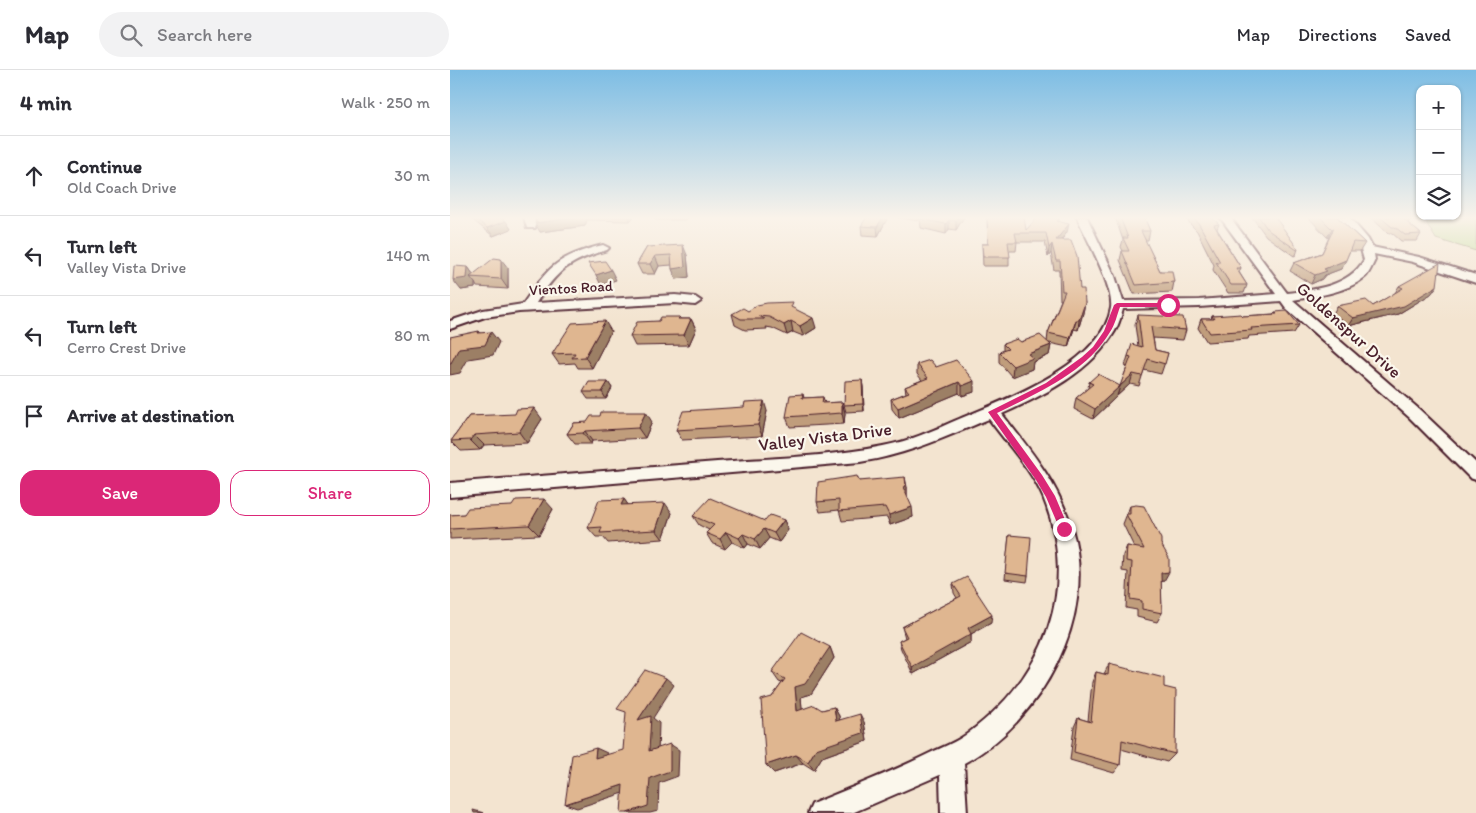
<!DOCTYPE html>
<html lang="en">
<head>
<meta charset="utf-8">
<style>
  body { margin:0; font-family:Itim,sans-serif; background:#f2f2f3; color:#2b2b33 }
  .controls { position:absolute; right:15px; top:15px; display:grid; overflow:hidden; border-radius:10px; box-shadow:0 1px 4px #0004 }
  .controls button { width:45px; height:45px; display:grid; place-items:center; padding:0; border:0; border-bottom:1px solid #e1e1e2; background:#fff; color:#2b2b33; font:25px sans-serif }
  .stop { position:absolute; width:15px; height:15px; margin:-11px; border:4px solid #db2777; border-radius:50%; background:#fff }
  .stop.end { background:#db2777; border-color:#fff; box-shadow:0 1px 5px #0008 }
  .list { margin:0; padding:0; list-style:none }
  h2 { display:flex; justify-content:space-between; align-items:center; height:65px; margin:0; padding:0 20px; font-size:21px }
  h2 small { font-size:16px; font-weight:400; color:#7c7c81 }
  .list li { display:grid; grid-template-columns:32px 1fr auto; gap:15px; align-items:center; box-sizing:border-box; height:80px; padding:0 20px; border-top:1px solid #e1e1e2 }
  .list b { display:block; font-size:19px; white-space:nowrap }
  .list p { margin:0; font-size:16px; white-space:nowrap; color:#7c7c81 }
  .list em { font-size:16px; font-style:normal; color:#7c7c81 }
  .actions { display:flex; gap:10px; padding:15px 20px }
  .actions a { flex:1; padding:11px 0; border:1px solid #db2777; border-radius:15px; text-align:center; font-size:18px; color:#db2777 }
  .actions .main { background:#db2777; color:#fff }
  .icon { flex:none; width:28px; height:28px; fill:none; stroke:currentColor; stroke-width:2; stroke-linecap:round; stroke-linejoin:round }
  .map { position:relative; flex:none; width:1026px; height:743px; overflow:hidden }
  header { display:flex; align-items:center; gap:30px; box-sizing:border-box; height:70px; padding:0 25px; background:#fff; border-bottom:1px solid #e1e1e2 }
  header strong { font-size:24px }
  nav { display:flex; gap:28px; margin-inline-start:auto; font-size:18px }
  .search { width:350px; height:45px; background:#f2f2f3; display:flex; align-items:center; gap:12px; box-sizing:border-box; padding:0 18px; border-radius:28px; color:#7c7c81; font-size:19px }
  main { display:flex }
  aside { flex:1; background:#fff }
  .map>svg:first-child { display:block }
</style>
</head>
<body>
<header>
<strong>Map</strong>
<div class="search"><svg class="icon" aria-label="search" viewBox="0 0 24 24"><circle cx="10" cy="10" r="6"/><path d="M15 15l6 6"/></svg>Search here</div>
<nav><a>Map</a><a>Directions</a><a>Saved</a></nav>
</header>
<main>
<aside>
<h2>4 min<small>Walk · 250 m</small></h2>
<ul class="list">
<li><svg class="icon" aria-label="ahead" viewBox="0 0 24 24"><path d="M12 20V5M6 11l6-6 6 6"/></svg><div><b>Continue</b><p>Old Coach Drive</p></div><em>30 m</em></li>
<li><svg class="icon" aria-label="left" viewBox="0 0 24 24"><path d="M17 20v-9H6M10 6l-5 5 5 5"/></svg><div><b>Turn left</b><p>Valley Vista Drive</p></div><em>140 m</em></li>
<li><svg class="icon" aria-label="left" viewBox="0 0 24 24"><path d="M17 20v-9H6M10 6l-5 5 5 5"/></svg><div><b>Turn left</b><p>Cerro Crest Drive</p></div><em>80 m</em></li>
<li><svg class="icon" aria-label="arrive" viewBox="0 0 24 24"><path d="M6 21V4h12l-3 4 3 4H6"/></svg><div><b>Arrive at destination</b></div></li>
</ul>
<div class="actions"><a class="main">Save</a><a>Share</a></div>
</aside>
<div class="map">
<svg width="1026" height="743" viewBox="0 0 1026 743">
  <rect width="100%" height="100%" fill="#f3e4d0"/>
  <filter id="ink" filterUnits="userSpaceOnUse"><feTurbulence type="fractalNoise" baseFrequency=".02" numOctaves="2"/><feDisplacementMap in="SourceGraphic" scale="10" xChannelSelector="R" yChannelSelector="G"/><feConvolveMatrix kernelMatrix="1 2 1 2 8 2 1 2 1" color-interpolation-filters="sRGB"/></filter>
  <g filter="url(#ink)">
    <polygon fill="#bbda93" stroke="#827c5f" points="979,147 1026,147 1026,181 986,169 977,154"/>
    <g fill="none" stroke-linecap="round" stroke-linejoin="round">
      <defs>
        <g id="minor">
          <polygon points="74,147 84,147 86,156 85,158 77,158"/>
          <path d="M 627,147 L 637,147 L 665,206 L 673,231 L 749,230 L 826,224 L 770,147 L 780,147 L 837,223 C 865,220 899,216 914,190 L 909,172 L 888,147 L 899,147 L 918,169 L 922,177 L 969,187 L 1026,205 L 1026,213 L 963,192 L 924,184 L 925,190 C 922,196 919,204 915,207 C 896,223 866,226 843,230 L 970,340 L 1026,393 L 1026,410 L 1020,408 L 960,348 L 836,238 L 831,231 L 749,237 L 673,239 C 671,246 669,254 665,261 C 641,302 594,325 552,344 C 580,380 609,414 622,459 C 649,546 591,652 514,693 L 517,743 L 491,743 L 490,705 L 402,743 L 358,743 L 362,734 C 402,717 442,702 480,683 C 493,677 506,672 517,664 C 595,607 630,518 593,427 C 581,399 557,374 539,349 C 496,367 456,385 410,392 L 0,427 L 0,413 C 89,406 178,399 267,392 C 322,388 378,387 433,376 C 460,371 484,360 509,349 C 555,330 652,294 661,238 C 664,217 636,168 627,147 Z"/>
          <path d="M 153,175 L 159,178 L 157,180 C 118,191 108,200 86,233 L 225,225 L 245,227 L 251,231 L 245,235 L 225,233 L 69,242 L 35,247 L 0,259 L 0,251 L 33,240 L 73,234 C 99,196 108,186 153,175 Z"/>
        </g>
      </defs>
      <use href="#minor" stroke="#4a1f2b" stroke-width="4"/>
      <use href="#minor" fill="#fbf7ec" fill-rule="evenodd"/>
    </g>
    <g fill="#c09d7c" stroke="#4a1f2b">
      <polygon points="19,147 50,147 61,159 43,166"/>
      <polygon points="88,147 184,147 180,151 137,150 135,156 90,162"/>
      <polygon points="205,147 239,147 236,150 206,150"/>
      <polygon points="438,147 428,166 412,165 411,156"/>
      <polygon points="447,147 472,147 468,151"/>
      <polygon points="472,147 514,147 506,160 499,159 496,164 471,158 470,149"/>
      <polygon points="537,147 576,160 609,149 609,151 617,162 612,170 635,233 633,243 628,260 624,259 618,277 599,273 601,275 599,285 583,292 582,299 562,307 549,292 549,282 553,281 553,274 571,272 597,272 598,263 611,230 610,230 609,200 604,200 601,183 598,187 595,172 567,172 566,181 559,181 559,196 533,196 532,174 538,174"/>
      <polygon points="665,147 694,147 700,161 698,170 695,170 710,201 724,212 722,222 684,224 670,190 672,181 673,181 671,177 673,170"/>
      <polygon points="736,147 763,147 762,148 769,154 767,159 791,198 789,202 797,215 794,223 778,223 763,200 764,195 747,161 740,154"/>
      <polygon points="802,147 825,147 848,179 846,185 844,186 816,166"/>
      <polygon points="858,147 887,147 915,173 910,181 900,181 891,199 875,205 872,209 861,214 840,201 844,193 872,183 879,167 877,167"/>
      <polygon points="920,147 962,147 958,153 971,164 967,171 951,171 942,163 938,163"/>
      <polygon points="197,177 237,185 239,207 226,209 222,195 209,196 205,204 192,204 187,194"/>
      <polygon points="18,197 23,204 58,198 58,219 27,217 25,213 25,218 11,220"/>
      <polygon points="949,216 987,216 981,224 948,244 898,256 883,244 887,236 923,236 945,223"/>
      <polygon points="344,239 366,258 353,266 343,262 337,265 322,258 316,257 317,259 295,260 285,255 282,244 298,241"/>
      <polygon points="825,242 849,255 844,263 799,266 798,269 757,272 748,258 751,249 761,249 762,246 793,246 823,244"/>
      <polygon points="688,245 736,260 733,270 703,268 705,280 718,283 711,304 694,300 689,316 680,314 667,326 677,297 675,296 678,286 688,276 685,255"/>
      <polygon points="230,247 231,249 241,249 246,259 239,275 185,276 180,266 209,251"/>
      <polygon points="161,261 142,298 128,298 125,293 109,294 102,284"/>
      <polygon points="467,294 486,297 524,322 512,326 509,323 449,348 442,339 441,329 456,323 455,317 472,310 467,304"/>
      <polygon points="412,310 413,317 414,341 396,342 394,335"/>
      <polygon points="158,312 162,318 156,329 138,329 133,322"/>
      <polygon points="639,312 667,326 643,349 624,339 626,328 638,318"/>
      <polygon points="353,324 354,328 373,327 375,333 392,332 395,343 394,354 340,357 336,347"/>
      <polygon points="317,341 312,366 232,370 226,360"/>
      <polygon points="19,346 92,349 77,373 34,375 30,380 11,381 1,371"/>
      <polygon points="202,352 195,368 142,371 141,374 125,374 117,364 124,353"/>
      <polygon points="409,411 457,417 457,426 463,447 440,455 437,447 392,451 389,440 370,442 367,432"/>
      <polygon points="174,429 178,435 222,443 213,469 158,473 153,467 146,467 138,458"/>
      <polygon points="680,436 711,474 714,511 711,511 712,543 707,552 687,547 687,540 676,538 678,502 672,501 673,485 677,476 684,477 673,454"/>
      <polygon points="103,439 89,465 0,469 0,445"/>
      <polygon points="243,446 315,451 334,450 338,460 329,472 319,468 310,479 298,474 295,478 282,472 275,479 262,473 256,463 259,460 249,455"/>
      <polygon points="559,465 578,506 577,512 555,509"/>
      <polygon points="503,514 541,553 521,564 521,572 463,604 451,579 449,571 455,568 452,557 507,528 504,523"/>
      <polygon points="380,577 384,588 361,624 351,627 352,639 372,640 384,637 389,646 389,650 414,652 417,671 372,687 364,700 353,693 324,703 316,695 322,627 332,613 329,612 322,602"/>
      <polygon points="659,594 714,617 725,684 717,692 671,679 670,695 664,703 620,690 624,657 628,648 638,651 642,612 646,602 654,604"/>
    </g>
    <g fill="#9c7f65" stroke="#4a1f2b">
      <polygon points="130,147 135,147 137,150 135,156 90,162 85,153"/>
      <polygon points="179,147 184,147 180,151"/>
      <polygon points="433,147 438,147 428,166 427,157"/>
      <polygon points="468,147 472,147 468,151"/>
      <polygon points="509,147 514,147 506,160 506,151"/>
      <polygon points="499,150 499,159 496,164 496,154"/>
      <polygon points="56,151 61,159 43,166 37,158"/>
      <polygon points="619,154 617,162 605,178 606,170"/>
      <polygon points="884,158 879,167 877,167 882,159"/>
      <polygon points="602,174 601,183 598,187 599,178"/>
      <polygon points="233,175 237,185 239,207 226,209 222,199"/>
      <polygon points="205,186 209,196 205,204 200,194"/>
      <polygon points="51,189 58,198 58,219 51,209"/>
      <polygon points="896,190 891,199 875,205 872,209 861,214 865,205 874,199"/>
      <polygon points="18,197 25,207 20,207 25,213 25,218 11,220 3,210"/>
      <polygon points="161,200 166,210 151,215 146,205"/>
      <polygon points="987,216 981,224 948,244 898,256 903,248"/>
      <polygon points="635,233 633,243 628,260 629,250"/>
      <polygon points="363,248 366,258 353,266 350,256"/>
      <polygon points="241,249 246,259 239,275 234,265"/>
      <polygon points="626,250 624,259 618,277 620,268"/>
      <polygon points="155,251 161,261 142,298 135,287"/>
      <polygon points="341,251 343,262 337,265 334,255"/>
      <polygon points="29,261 37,271 41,262 49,272 43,285 18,289 10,303 0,305 0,293 9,278 28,263"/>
      <polygon points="601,275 599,285 583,292 582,299 562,307 563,296 578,284"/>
      <polygon points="683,304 680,314 667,326 670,316"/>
      <polygon points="412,310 413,317 414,341 413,334"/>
      <polygon points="524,311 524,322 512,326 512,316"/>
      <polygon points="158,312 162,318 156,329 152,322"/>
      <polygon points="509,312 509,323 449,348 448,338"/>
      <polygon points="670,316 667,326 643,349 645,339"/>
      <polygon points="314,331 317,341 312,366 308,355"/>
      <polygon points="392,332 395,343 394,354 392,343"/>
      <polygon points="84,338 92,349 77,373 69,362"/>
      <polygon points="196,342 202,352 195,368 188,358"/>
      <polygon points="135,361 142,371 141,374 133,363"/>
      <polygon points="24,365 34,375 30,380 20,370"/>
      <polygon points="455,407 457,417 457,426 453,417"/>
      <polygon points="94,429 103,439 89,465 79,455"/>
      <polygon points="174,429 181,439 171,435"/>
      <polygon points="215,433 222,443 213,469 206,460"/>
      <polygon points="462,437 463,447 440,455 439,445"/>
      <polygon points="334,450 338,460 329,472 324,463"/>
      <polygon points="314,459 319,468 310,479 305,469"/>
      <polygon points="276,462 282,472 275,479 270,469"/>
      <polygon points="293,464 298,474 295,478 289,468"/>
      <polygon points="719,502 714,511 706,512 711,503"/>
      <polygon points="542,545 541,553 521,564 521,572 463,604 462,597 518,558"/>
      <polygon points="380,577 384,588 361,624 351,627 353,649 347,641 345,617"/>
      <polygon points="216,608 224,615 203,648 209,653 208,686 199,681 188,650"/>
      <polygon points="384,637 389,646 391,660 386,651"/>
      <polygon points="410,644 414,652 417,671 372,687 364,700 358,692 366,679"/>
      <polygon points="220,674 229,680 228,706 209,713 208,741 200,743 177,743"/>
      <polygon points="146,678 157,683 156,693 145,688"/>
      <polygon points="346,685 353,693 324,703 316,695"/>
      <polygon points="173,715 183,720 127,738 115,734"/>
      <polygon points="23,740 34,743 24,743"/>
    </g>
    <g fill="#dfb690" stroke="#4a1f2b">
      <polygon points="24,147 50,147 56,151 37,158"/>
      <polygon points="88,147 130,147 85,153"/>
      <polygon points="417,147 433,147 427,157 411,156"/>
      <polygon points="472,147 509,147 506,151 499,150 496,154 470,149"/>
      <polygon points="537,147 574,147 576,160 588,147 601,147 609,149 607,151 619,154 606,170 621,170 627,186 630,219 634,219 635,233 629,250 626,250 620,268 598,263 615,221 612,221 610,191 606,191 602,174 599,178 596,163 565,163 567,172 558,172 560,187 533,187 532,174 538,174"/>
      <polygon points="670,147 694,147 700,161 691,161 710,201 722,201 724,212 686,215 672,181 679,181 673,168 678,168"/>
      <polygon points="743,147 761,147 769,154 764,155 791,198 786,198 797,215 781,215 766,192 770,192 749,154"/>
      <polygon points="809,147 825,147 848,179 847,180 818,160"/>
      <polygon points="870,147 887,147 915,173 903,172 896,190 874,199 877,201 865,205 844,193 872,183 884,158 882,159"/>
      <polygon points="930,147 962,147 952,148 971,164 955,165 945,157 942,157"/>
      <polygon points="233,175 235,197 222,199 221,185 205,186 200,194 187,194 197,177"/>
      <polygon points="44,188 51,189 51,209 20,207"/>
      <polygon points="155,191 161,200 146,205 138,193"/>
      <polygon points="990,193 987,216 954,236 903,248 887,236 916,230 923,236 953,218 949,216"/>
      <polygon points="4,196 18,197 17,208 3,210"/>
      <polygon points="343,232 341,237 363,248 350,256 341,251 334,255 319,247 308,246 314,249 291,249 282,244 293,238 298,241 307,235 317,233"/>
      <polygon points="837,241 849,255 801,258 802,260 760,263 751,249 764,249 762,246 791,244 793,246 827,244 825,242"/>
      <polygon points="688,245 733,247 736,260 701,257 705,280 718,283 715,294 698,289 692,306 683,304 670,316 681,287 678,286 682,274 692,277"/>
      <polygon points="211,247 230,247 228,249 241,249 234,265 180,266 187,252 209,251"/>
      <polygon points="155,251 135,287 122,288 125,283 102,284 122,253"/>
      <polygon points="29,261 28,263 41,262 35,275 9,278 1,293 0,293 0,267"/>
      <polygon points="590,265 601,275 578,284 583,288 563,296 549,282 558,279 553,274 567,269 571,272"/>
      <polygon points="480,290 486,297 506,290 524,311 512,316 509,312 448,338 441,329 459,322 455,317 478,308 467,294"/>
      <polygon points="648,304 670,316 645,339 626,328 643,314 639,312"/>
      <polygon points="412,310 413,334 394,335 395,311"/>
      <polygon points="139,312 158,312 152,322 133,322"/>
      <polygon points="353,324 352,328 373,327 372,333 392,332 392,343 336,347 340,325"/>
      <polygon points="314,331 308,355 226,360 233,341 294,337 295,332"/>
      <polygon points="84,338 69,362 24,365 20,370 1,371 19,346 65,344 67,339"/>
      <polygon points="151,342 196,342 188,358 135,361 133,363 117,364 124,353 137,352 141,346 150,346"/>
      <polygon points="407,406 409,411 455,407 456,416 453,417 462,437 439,445 435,437 389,441 389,430 367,432 368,412"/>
      <polygon points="260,428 315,451 320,445 334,450 324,463 314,459 305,469 293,464 289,468 276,462 270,469 256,463 264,455 243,446"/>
      <polygon points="94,429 79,455 0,459 0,445 14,444 18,438 62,436 66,430"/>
      <polygon points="174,429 171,435 215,433 206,460 150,463 152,457 138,458 149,430"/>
      <polygon points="686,435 694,436 711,469 711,474 719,488 719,502 711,503 712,543 692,539 692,531 680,529 682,492 676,491 677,476 694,479 676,444 680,444 680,436"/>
      <polygon points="559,465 581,467 578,506 555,503"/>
      <polygon points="517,507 542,545 518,558 521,564 462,597 449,571 457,567 452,557 511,526 503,514"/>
      <polygon points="351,562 380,577 355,614 345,617 347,641 364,635 372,640 384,637 386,651 410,644 413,663 366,679 358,692 346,685 316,695 311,630 322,627 335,609 322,602"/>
      <polygon points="659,594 714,608 714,617 726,620 725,684 672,670 670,695 624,682 628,648 641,652 646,602 658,605"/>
      <polygon points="195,600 216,608 188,650 201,646 199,681 220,674 220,701 200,708 198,736 177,743 171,743 173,715 115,734 122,685 146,678 145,688 173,680 176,642 167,639"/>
    </g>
  </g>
  <linearGradient id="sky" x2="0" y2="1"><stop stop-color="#7dbde4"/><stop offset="0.59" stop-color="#faf3ea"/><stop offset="1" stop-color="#faf3ea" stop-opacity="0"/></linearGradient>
  <rect width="1026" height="251" fill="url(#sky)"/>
  <path fill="#db2777" d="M 667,233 L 718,233 L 721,235 L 718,237 L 670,237 C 667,245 665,255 660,262 C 636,303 587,323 547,343 L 592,405 L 605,426 L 619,459 L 614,463 L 611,462 L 596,427 L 586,410 L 538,342 L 596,313 L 632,287 L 643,277 L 654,261 L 664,235 Z"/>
  <g text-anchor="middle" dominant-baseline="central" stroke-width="4.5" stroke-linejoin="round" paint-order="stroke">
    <g font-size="15" fill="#4a1f2b" stroke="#fbf7ec">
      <text transform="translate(121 218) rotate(-3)">Vientos Road</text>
    </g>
    <g font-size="18" fill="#4a1f2b" stroke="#fbf7ec">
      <text transform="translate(899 260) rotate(42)">Goldenspur Drive</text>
      <text transform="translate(375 367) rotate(-7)">Valley Vista Drive</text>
    </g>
  </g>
</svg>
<div class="controls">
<button>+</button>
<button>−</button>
<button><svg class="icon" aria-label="layers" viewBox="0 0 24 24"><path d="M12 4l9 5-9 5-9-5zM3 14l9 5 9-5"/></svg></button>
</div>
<div class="stop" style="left:718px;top:235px"></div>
<div class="stop end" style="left:614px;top:459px"></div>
</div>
</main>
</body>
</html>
